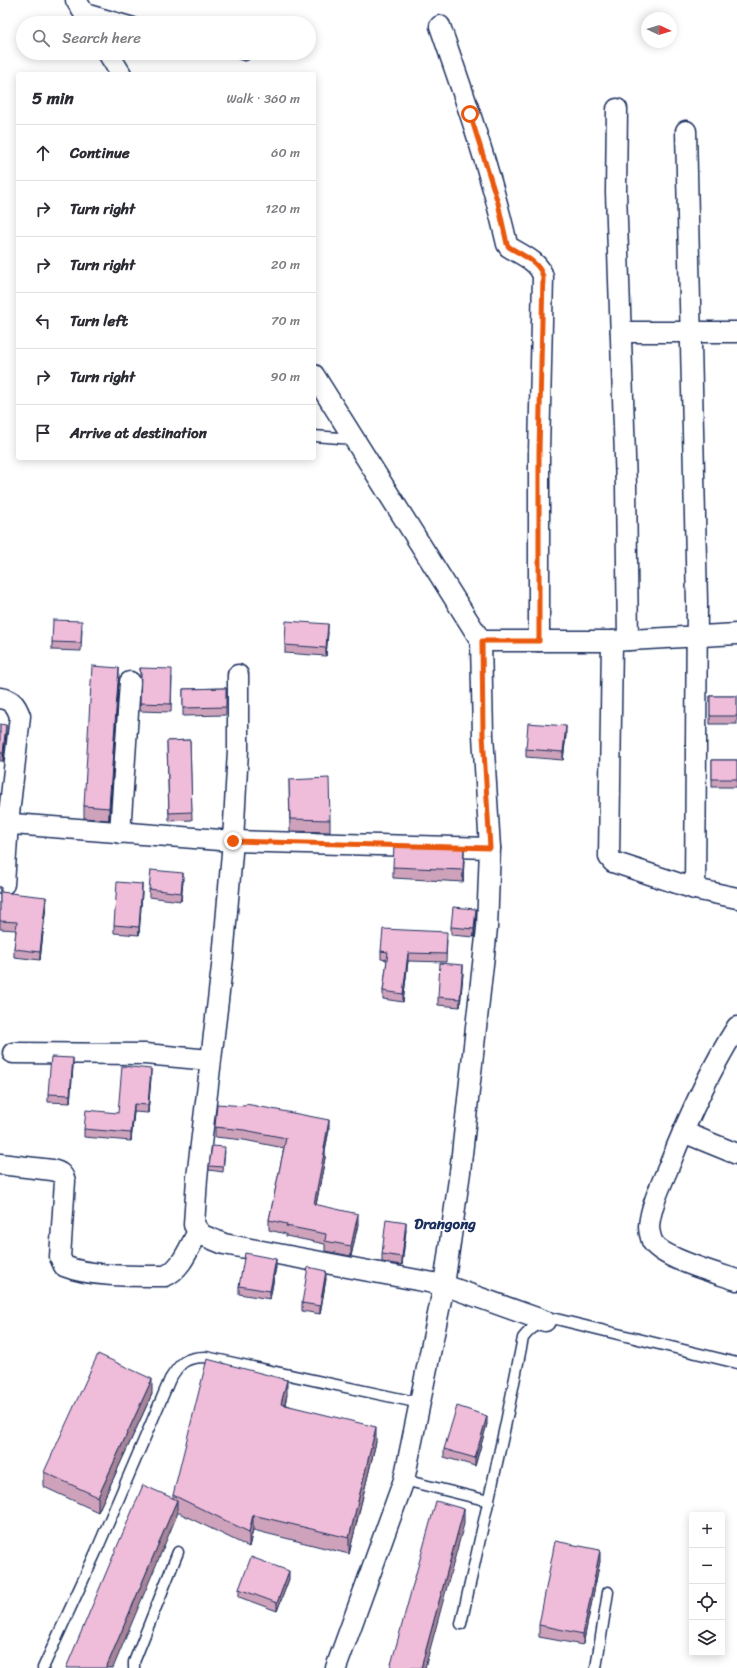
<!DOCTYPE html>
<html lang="en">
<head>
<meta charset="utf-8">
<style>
  body { margin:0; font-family:Sriracha,sans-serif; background:#f2f2f3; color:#2b2b33 }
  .controls { position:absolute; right:12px; bottom:12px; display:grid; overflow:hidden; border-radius:4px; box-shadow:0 2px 10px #0003 }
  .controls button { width:36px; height:36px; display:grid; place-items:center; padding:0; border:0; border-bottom:1px solid #e1e1e2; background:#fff; color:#2b2b33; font:20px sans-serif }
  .compass { position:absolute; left:641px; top:12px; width:36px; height:36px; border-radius:50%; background:#fff; box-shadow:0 2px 10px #0003; rotate:94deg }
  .stop { position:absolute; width:12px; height:12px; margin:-9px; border:3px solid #ea580c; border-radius:50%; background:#fff }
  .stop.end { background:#ea580c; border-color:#fff; box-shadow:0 1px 4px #0008 }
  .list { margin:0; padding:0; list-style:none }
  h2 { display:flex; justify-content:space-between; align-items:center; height:52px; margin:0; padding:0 16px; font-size:17px }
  h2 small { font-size:13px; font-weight:400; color:#7c7c81 }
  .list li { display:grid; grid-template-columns:26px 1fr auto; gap:12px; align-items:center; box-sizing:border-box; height:56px; padding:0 16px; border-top:1px solid #e1e1e2 }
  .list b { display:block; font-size:15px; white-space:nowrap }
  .list em { font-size:13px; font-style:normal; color:#7c7c81 }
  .icon { flex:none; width:22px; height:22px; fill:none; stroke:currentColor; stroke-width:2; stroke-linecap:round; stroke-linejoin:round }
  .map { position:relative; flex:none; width:737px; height:1668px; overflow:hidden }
  .search { position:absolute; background:#fff; box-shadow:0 2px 10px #0003; left:16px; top:16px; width:300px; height:44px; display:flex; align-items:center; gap:10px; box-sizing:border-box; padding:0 14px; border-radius:22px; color:#7c7c81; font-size:15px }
  .panel { position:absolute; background:#fff; box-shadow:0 2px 10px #0003; left:16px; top:72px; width:300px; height:388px; border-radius:4px }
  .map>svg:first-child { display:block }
</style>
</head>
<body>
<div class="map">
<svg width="737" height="1668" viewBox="0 0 737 1668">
  <rect width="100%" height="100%" fill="#fff"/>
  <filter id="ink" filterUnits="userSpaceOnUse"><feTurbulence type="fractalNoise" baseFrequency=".025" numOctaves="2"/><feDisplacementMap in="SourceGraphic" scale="8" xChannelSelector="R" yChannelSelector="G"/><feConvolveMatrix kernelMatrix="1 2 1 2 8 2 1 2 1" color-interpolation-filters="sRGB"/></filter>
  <g filter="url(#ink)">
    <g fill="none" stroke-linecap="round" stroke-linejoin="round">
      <defs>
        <g id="lane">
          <polyline points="82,8 134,23"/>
          <polyline points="239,53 245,55"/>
          <polyline points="314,436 353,439"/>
          <polyline points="404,1480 489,1501"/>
          <path d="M 461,1624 L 505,1427 L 523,1338 C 532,1326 542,1322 556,1319 L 737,1363"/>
          <path d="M 43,1668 L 96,1552 L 170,1379 C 180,1363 185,1357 206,1357 L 420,1403"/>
          <polyline points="134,1668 134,1662 178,1552"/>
          <polyline points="596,1668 608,1592"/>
        </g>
        <g id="street">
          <polyline points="76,0 90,23"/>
          <path d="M 440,26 C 465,98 490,169 507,244 L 509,247 C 522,255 540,262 543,277 L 539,452 L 539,641"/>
          <polyline points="108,53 121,74"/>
          <polyline points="617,109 616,192 626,486 628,640"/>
          <polyline points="686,131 697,602 695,889 737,898"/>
          <polyline points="621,332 737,332"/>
          <polyline points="314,375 481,641 483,735 490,848 487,928 460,1172 444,1285 404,1480 336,1668"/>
          <polyline points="481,641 612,641 737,634"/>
          <polyline points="612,641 609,857 613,862 695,889"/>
          <polyline points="238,675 238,750 233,841 223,958 197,1178 194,1225 202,1235 224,1244 444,1285 545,1321"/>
          <path d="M 0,698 C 12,699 16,705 20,716 L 8,823 L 4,884"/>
          <polyline points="0,823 233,841 490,848"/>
          <polyline points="120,833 130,682"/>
          <path d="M 737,1027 C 709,1071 688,1118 669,1166 C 661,1185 651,1205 649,1226 C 649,1230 651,1238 652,1241 C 660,1258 719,1274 737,1280"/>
          <polyline points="13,1053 145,1054 210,1060"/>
          <polyline points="683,1132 737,1154"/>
          <path d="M 0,1164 L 52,1170 C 60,1172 63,1174 65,1181 L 60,1257 L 64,1266 C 91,1277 135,1276 165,1276 C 182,1269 189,1247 198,1232"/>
        </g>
      </defs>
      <use href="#lane" stroke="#1b2f5e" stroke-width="13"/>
      <use href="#street" stroke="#1b2f5e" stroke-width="23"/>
      <use href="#lane" stroke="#fff" stroke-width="10"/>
      <use href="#street" stroke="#fff" stroke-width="20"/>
    </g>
    <g fill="#cea2bb" stroke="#1b2f5e">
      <polygon points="82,629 81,651 52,650 52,642"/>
      <polygon points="328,632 326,656 285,653 285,645"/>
      <polygon points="140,668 172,677 171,712 140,711 141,681 140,676"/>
      <polygon points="119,680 109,820 84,818 84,806"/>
      <polygon points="226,688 226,715 183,716 183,689"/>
      <rect x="710" y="696" width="27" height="28"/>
      <polygon points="0,724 6,733 3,761 0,761"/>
      <polygon points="566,735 563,760 526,757 526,749"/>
      <polygon points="190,740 192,820 169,821 167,741"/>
      <rect x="712" y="760" width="25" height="27"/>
      <polygon points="289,780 330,820 330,832 290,831"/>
      <polygon points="464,859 463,882 393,878 393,867"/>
      <polygon points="183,881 181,901 149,897 149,889"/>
      <polygon points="0,886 1,892 46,905 40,960 14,957 14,949 16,930 0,929"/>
      <polygon points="142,892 139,935 114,933 114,925"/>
      <polygon points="476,917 474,937 451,935 451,927"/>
      <polygon points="447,940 446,962 408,961 403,1002 383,999 383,991 387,960 381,959 381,951"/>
      <polygon points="463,973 460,1007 438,1005 438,997"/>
      <polygon points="73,1066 70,1103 48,1102 48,1094"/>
      <polygon points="151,1077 148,1113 134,1112 131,1141 84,1137 84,1129 118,1113"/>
      <polygon points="215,1127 329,1130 325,1150 325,1158 316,1205 358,1224 351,1256 325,1251 325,1244 286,1236 286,1234 269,1230 269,1220 284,1148 244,1140 215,1137"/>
      <polygon points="225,1151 223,1172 209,1170 209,1166"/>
      <polygon points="406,1230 402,1265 382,1262 382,1254"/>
      <polygon points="276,1267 270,1299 239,1294 239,1286"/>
      <polygon points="326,1279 320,1314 302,1311 302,1303"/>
      <polygon points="152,1394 98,1512 44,1487 44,1472"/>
      <polygon points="287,1395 285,1404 376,1442 349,1554 253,1530 249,1547 177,1512 177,1515 173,1498 173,1495"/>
      <polygon points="487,1424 475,1466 444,1457 444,1449"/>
      <polygon points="600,1561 583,1645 539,1637 539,1625"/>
      <polygon points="289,1579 277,1611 239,1597 239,1589"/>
    </g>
    <g fill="#a78498" stroke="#1b2f5e">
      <polygon points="328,624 328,632 326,656 326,648"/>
      <polygon points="119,668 119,680 109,820 109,808"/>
      <polygon points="6,725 6,733 3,761 3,753"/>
      <polygon points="566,726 566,735 563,760 563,752"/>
      <polygon points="464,847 464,859 463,882 463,870"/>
      <polygon points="183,873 183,881 181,901 181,893"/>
      <polygon points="142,884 142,892 139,935 139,927"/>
      <polygon points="46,897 46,905 40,960 40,952"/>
      <polygon points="476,909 476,917 474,937 474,929"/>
      <polygon points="408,953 408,961 403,1002 403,994"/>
      <polygon points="463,965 463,973 460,1007 460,999"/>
      <polygon points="73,1058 73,1066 70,1103 70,1095"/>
      <polygon points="151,1069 151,1077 148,1113 148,1105"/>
      <polygon points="134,1104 134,1112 131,1141 131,1133"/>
      <polygon points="329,1120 329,1130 325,1150 325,1158 314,1215 314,1204"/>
      <polygon points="358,1214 358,1224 351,1256 351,1246"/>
      <polygon points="406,1222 406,1230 402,1265 402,1257"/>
      <polygon points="276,1259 276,1267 270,1299 270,1291"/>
      <polygon points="326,1271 326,1279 320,1314 320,1306"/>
      <polygon points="152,1379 152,1394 98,1512 98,1497"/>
      <polygon points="287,1380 287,1395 281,1419 281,1404"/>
      <polygon points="487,1416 487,1424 475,1466 475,1458"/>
      <polygon points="376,1427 376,1442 349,1554 349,1538"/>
      <polygon points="177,1500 177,1515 113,1668 106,1668"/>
      <polygon points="464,1509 464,1524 425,1668 421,1668"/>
      <polygon points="253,1515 253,1530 249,1547 249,1532"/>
      <polygon points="600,1550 600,1561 583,1645 583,1634"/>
      <polygon points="289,1571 289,1579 277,1611 277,1603"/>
    </g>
    <g fill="#efbcd9" stroke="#1b2f5e">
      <polygon points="53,620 82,621 81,643 52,642"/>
      <polygon points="286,621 328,624 326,648 285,645"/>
      <polygon points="92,666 119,668 109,808 84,806"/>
      <polygon points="140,668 172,669 171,704 140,703 141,675"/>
      <polygon points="226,688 226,707 183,708 183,689"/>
      <rect x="710" y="696" width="27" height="20"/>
      <polygon points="528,723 566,726 563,752 526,749"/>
      <polygon points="0,724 6,725 3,753 0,753"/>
      <polygon points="190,740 192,812 169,813 167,741"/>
      <rect x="712" y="760" width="25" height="19"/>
      <polygon points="329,778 330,820 290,819 289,780"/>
      <polygon points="394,845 464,847 463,870 393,867"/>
      <polygon points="151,870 183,873 181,893 149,889"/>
      <polygon points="117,882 142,884 139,927 114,925"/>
      <polygon points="0,886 1,887 1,892 46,897 40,952 14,949 17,922 0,921"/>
      <polygon points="453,907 476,909 474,929 451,927"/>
      <polygon points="383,929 447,932 446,954 408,953 403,994 383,991 388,952 381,951"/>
      <polygon points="440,963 463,965 460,999 438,997"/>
      <polygon points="51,1057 73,1058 70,1095 48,1094"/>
      <polygon points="122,1066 151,1069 148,1105 134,1104 131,1133 84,1129 86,1110 118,1113"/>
      <polygon points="217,1104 245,1106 246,1104 329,1120 324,1148 325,1148 314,1204 358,1214 351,1246 325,1241 326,1234 286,1226 287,1224 269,1220 286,1138 244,1130 215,1127"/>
      <polygon points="212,1146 225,1147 223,1167 209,1166"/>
      <polygon points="386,1219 406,1222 402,1257 382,1254"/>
      <polygon points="245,1253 276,1259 270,1291 239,1286"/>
      <polygon points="308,1267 326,1271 320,1306 302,1303"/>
      <polygon points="98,1354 152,1379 98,1497 44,1472"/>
      <polygon points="207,1359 287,1380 281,1404 376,1427 349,1538 253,1515 249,1532 173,1495"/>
      <polygon points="457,1406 487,1416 475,1458 444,1449"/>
      <polygon points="143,1485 177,1500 106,1668 66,1668"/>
      <polygon points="436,1501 464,1509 421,1668 390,1668"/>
      <polygon points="555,1541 600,1550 583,1634 539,1625"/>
      <polygon points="251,1557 289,1571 277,1603 239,1589"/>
    </g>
  </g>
  <g fill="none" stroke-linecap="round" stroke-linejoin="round" filter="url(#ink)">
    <path stroke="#ea580c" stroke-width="5" d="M 233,841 L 490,848 L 483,735 L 482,641 L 539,641 L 539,452 L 543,277 C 540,262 522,255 509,247 L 507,244 L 498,203 L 470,114"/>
  </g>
  <g text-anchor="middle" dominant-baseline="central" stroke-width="3.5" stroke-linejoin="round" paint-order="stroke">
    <g font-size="15" font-weight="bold" fill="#1b2f5e" stroke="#fff">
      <text x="445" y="1224">Drangong</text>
    </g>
  </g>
</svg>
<div class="controls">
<button>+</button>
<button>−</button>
<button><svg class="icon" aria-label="locate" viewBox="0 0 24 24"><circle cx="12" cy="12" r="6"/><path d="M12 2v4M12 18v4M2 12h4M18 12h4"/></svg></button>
<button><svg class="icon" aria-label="layers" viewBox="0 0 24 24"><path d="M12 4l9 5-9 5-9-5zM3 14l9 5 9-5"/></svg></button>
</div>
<svg class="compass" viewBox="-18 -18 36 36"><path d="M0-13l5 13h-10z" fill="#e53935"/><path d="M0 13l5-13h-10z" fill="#7c7c81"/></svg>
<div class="stop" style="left:470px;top:114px"></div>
<div class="stop end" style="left:233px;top:841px"></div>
<div class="search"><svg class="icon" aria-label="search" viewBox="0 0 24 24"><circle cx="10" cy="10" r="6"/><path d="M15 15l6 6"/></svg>Search here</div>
<section class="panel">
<h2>5 min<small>Walk · 360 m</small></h2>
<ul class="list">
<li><svg class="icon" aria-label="ahead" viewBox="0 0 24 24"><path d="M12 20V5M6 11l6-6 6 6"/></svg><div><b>Continue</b></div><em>60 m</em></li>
<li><svg class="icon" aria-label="right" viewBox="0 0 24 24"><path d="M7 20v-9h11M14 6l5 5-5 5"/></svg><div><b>Turn right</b></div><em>120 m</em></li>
<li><svg class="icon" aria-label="right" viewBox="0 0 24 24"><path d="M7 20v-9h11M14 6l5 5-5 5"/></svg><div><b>Turn right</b></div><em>20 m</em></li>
<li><svg class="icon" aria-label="left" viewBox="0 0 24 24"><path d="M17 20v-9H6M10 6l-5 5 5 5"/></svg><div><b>Turn left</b></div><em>70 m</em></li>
<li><svg class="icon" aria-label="right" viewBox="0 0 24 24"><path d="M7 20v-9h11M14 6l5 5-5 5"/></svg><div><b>Turn right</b></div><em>90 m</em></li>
<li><svg class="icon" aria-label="arrive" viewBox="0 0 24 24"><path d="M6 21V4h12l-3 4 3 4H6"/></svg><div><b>Arrive at destination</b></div></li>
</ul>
</section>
</div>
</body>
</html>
